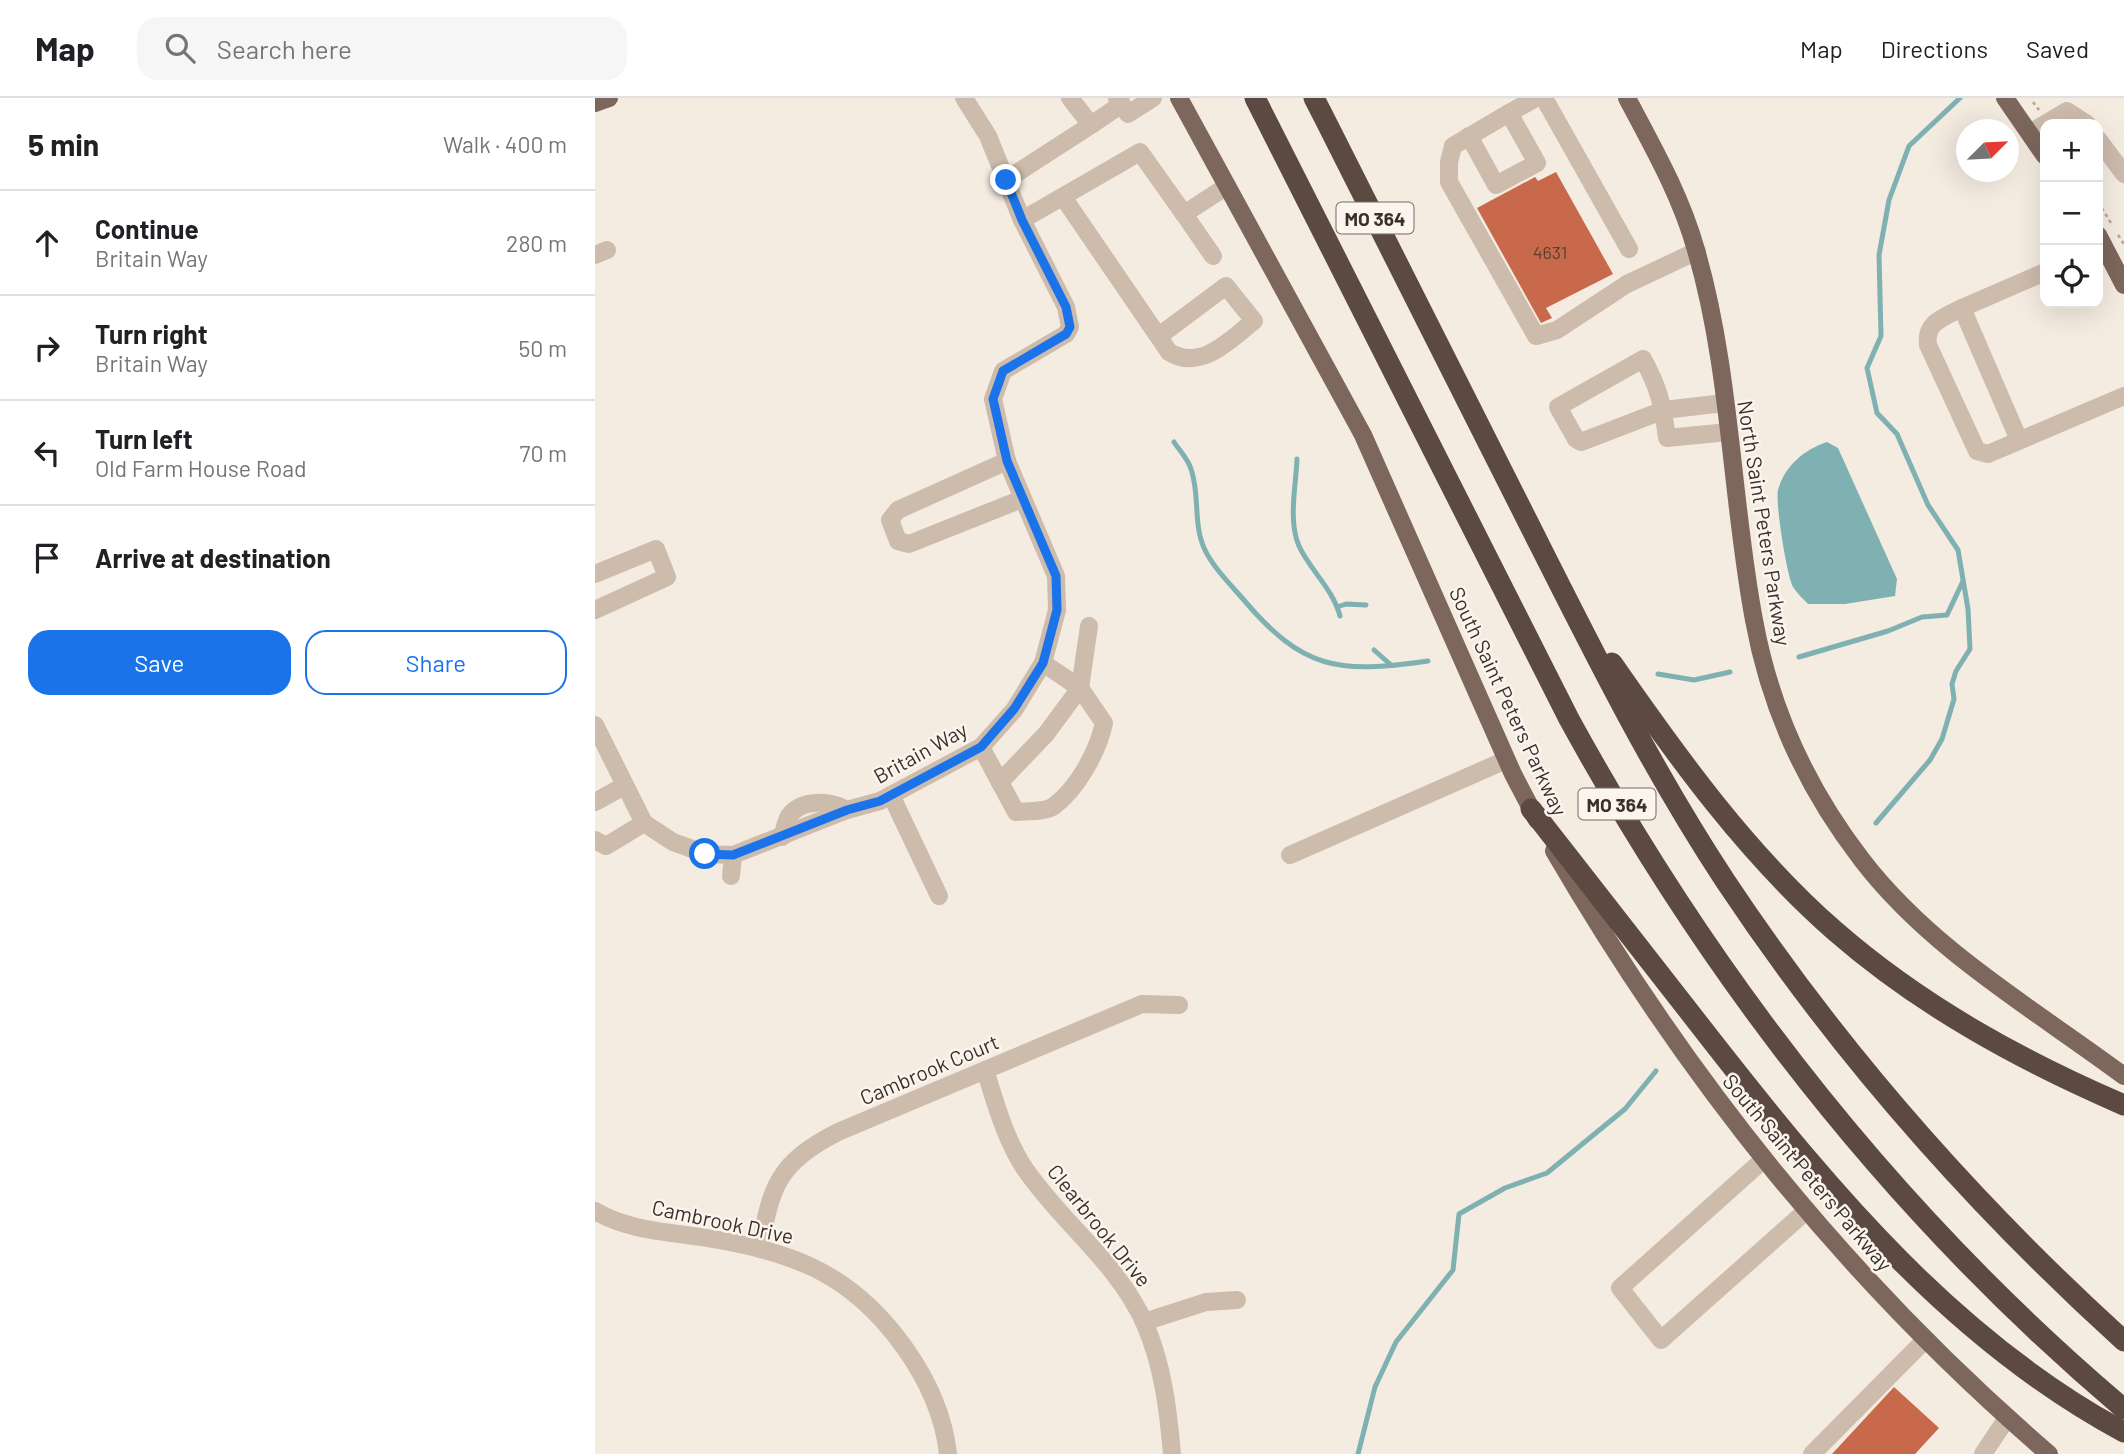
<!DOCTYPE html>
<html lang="en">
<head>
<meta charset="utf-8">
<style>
  body { margin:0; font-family:Barlow,sans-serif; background:#f6f6f6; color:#202124 }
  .controls { position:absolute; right:21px; top:21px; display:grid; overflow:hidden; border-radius:14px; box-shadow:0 7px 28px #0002 }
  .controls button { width:63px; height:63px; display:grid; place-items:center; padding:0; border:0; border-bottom:2px solid #e0e0e0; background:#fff; color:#202124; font:35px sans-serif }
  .compass { position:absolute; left:1361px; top:21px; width:63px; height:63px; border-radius:50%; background:#fff; box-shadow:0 7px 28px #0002; rotate:66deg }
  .stop { position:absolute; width:21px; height:21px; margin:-16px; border:5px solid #1a73e8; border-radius:50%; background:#fff }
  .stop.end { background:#1a73e8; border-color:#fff; box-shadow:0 2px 7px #0008 }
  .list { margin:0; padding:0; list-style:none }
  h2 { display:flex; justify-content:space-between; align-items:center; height:91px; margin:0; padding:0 28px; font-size:30px }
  h2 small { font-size:23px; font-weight:400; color:#757577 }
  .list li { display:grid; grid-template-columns:46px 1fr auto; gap:21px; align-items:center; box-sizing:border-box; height:105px; padding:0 28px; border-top:2px solid #e0e0e0 }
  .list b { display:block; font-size:26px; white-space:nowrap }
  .list p { margin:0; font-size:23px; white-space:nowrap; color:#757577 }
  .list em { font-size:23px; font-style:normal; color:#757577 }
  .actions { display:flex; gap:14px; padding:21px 28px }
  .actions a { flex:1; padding:16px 0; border:2px solid #1a73e8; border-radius:21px; text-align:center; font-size:24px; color:#1a73e8 }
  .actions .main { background:#1a73e8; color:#fff }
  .icon { flex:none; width:38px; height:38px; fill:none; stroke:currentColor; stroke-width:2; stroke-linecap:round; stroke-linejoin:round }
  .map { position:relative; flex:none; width:1529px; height:1356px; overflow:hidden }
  header { display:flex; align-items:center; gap:42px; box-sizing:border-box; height:98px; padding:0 35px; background:#fff; border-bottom:2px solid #e0e0e0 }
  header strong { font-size:33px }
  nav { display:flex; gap:38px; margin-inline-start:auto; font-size:24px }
  .search { width:490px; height:63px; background:#f6f6f6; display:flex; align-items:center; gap:18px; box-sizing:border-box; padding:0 24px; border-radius:21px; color:#757577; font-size:26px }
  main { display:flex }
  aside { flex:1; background:#fff }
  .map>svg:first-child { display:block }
</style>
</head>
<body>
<header>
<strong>Map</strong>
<div class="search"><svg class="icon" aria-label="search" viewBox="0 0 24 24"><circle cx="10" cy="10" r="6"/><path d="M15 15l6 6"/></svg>Search here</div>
<nav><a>Map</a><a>Directions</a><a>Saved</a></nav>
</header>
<main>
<aside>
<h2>5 min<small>Walk · 400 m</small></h2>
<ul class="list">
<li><svg class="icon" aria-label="ahead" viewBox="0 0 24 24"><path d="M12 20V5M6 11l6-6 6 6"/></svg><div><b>Continue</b><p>Britain Way</p></div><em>280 m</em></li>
<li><svg class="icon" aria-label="right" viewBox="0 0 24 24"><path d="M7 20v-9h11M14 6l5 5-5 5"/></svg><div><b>Turn right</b><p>Britain Way</p></div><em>50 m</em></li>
<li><svg class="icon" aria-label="left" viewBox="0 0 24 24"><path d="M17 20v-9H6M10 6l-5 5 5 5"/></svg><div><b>Turn left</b><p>Old Farm House Road</p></div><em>70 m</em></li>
<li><svg class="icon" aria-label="arrive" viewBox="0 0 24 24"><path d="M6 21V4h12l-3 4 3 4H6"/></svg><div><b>Arrive at destination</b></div></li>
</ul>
<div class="actions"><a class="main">Save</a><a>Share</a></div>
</aside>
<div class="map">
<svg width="1529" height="1356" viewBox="0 0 1529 1356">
  <rect width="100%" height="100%" fill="#f4ebe1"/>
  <path fill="#7fb0b2" d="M 1232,344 L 1243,350 L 1302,481 L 1300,498 L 1250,506 L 1213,506 C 1208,501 1202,495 1198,489 C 1192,479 1180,404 1183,392 C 1190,367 1209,352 1232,344 Z"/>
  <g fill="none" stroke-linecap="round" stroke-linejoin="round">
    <g stroke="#7fb0b2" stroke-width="5">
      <path d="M 579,344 C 584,352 593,361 596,371 C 605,396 598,425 609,450 C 617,468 635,486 648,501 C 708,572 743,576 833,563"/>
      <path d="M 702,361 C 701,387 693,423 704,448 C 715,472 738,491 745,518"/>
      <polyline points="742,509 751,506 771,507"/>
      <polyline points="779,552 796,567"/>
      <polyline points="1204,559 1293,533 1327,519 1352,517 1368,483"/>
      <polyline points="1063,576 1099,582 1135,574"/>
      <polyline points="1281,725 1335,662 1347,641 1359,601 1357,586 1361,573 1375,551 1373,511 1363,452 1333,407 1302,336 1282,315 1272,270 1286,238 1284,157 1294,102 1314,48 1365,0"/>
      <polyline points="763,1356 780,1289 801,1244 858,1172 864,1116 910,1090 952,1075 1030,1011 1061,973"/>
    </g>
  </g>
  <g fill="#c8694b">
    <polygon points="961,74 1018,176 951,210 957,220 946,225 882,110 940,79 943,83"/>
    <polygon points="1299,1289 1344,1330 1320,1356 1237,1356"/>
  </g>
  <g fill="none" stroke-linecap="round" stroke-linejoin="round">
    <g stroke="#b9a596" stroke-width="2.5" stroke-dasharray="3.5 3.5" stroke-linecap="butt">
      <polyline points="1438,4 1444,12"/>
      <polyline points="1503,104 1516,125"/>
      <polyline points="1523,137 1529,146"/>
    </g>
    <g stroke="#cdbbac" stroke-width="18">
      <polyline points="475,0 496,27 527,6"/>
      <polyline points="522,0 533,16 558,0"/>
      <polyline points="949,0 1034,151"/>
      <polyline points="914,15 858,48 854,64 854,84 941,238 962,232 1032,186 1102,153"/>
      <polyline points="1435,35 1472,13 1492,26"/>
      <polyline points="874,38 901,87 942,65 914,15 941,0"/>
      <polyline points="1503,41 1529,76"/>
      <polyline points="411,82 496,27"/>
      <path d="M 468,99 L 574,254 C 606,274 636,241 659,223 L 631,188 L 564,238"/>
      <polyline points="589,116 618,158"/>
      <polyline points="427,122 545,54 589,116 632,88"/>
      <polyline points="0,157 12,152"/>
      <polyline points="1367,210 1450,174"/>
      <path d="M 1129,305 L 1069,312 L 986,344 L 981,341 L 963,309 L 1048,261 C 1064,290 1068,308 1072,340 L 1133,334"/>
      <path d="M 1424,342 L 1367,210 C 1348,220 1330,224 1333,247 L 1382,353 L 1393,356 L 1529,298"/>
      <polyline points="412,363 303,412 295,422 303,443 314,446 427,401"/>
      <polyline points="0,476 61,451 72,479 0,512"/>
      <polyline points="0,627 49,725 78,744 111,756 138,757 252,712 285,703 386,649 419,612 448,565 462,512 461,478 412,363 398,301 408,273 471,236 475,229 471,209 427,122 393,38 369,0"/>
      <path d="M 386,649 L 421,714 C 432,713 451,714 459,708 C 483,690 503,653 509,625 L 485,590 L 448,565"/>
      <polyline points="405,684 451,636 485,590 494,528"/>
      <polyline points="296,697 344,798"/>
      <polyline points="0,704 29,688"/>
      <path d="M 187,739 C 189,733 191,723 194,718 C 207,700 236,703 252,712"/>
      <polyline points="0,742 11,748 49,725"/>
      <polyline points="695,757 911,662"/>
      <polyline points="136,778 138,757"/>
      <path d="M 390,972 C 401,1006 410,1041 430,1071 C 467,1125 523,1165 550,1226 C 568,1268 573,1311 577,1356"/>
      <polyline points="1168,1062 1025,1190 1066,1242 1211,1113"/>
      <path d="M 0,1113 C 37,1135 83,1134 124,1142 C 158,1148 190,1156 221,1171 C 287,1204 345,1283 353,1356"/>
      <path d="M 165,1151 C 176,1087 183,1065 243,1034 L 547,906 L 584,907"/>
      <polyline points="549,1224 611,1204 642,1202"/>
      <polyline points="1217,1356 1330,1242"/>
      <polyline points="1388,1356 1412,1320"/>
    </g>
    <g stroke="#7d675c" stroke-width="18">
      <polyline points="584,0 768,337 918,676 942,722"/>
      <path d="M 1032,0 C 1058,49 1086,98 1101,152 C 1136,272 1136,400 1159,522 C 1175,610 1213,692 1267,762 C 1336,852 1439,911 1529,978"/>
      <polyline points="1410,0 1450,58"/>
      <polyline points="0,5 14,0"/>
      <polyline points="1503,137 1529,187"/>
      <path d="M 959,753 C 1093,983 1252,1182 1454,1356"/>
    </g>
    <g stroke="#5c4a42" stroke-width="21">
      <path d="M 660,0 L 974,621 C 1117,882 1301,1118 1529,1311"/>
      <path d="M 719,0 C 791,140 861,281 932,422 C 994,545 1055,669 1131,784 C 1244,954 1378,1106 1529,1243"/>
      <path d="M 1017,565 C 1083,660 1152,756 1240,833 C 1326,908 1425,962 1529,1007"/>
      <path d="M 936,711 C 998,790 1059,869 1121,948 C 1237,1096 1361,1244 1529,1334"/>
    </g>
  </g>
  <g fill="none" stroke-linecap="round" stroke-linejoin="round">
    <polyline stroke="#1a73e8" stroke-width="9" points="110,756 138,757 252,712 285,703 386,649 419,611 448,565 462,512 461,478 412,363 398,301 408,273 471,236 475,229 471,209 427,122 411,82"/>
  </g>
  <g text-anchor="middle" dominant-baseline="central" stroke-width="5" stroke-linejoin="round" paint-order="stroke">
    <g font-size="18" fill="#5e3e33">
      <text x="955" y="154">4631</text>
    </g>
    <g fill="#fbf5ee" stroke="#756b66" stroke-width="2">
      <rect x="741.5" y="104.5" width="77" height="31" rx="5"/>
      <rect x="983.5" y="690.5" width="77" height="31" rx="5"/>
    </g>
    <g font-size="19" font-weight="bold" fill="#3b302b">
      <text x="780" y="120">MO 364</text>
      <text x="1022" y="706">MO 364</text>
    </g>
    <g font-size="21" fill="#3b302b" stroke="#fbf5ee">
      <text transform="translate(1170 425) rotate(81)">North Saint Peters Parkway</text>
      <text transform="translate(914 603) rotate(65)">South Saint Peters Parkway</text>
      <text transform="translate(325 654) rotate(-29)">Britain Way</text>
      <text transform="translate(334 971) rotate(-23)">Cambrook Court</text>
      <text transform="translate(1213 1074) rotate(50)">South Saint Peters Parkway</text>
      <text transform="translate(128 1123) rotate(12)">Cambrook Drive</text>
      <text transform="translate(505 1127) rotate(51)">Clearbrook Drive</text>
    </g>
  </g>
</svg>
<div class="controls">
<button>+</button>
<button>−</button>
<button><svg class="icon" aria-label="locate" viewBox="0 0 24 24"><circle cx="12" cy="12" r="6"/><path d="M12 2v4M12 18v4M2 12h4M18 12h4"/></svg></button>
</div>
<svg class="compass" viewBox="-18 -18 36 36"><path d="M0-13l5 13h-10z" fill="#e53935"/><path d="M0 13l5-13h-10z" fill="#757577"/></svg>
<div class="stop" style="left:110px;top:756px"></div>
<div class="stop end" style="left:411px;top:82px"></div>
</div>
</main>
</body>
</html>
